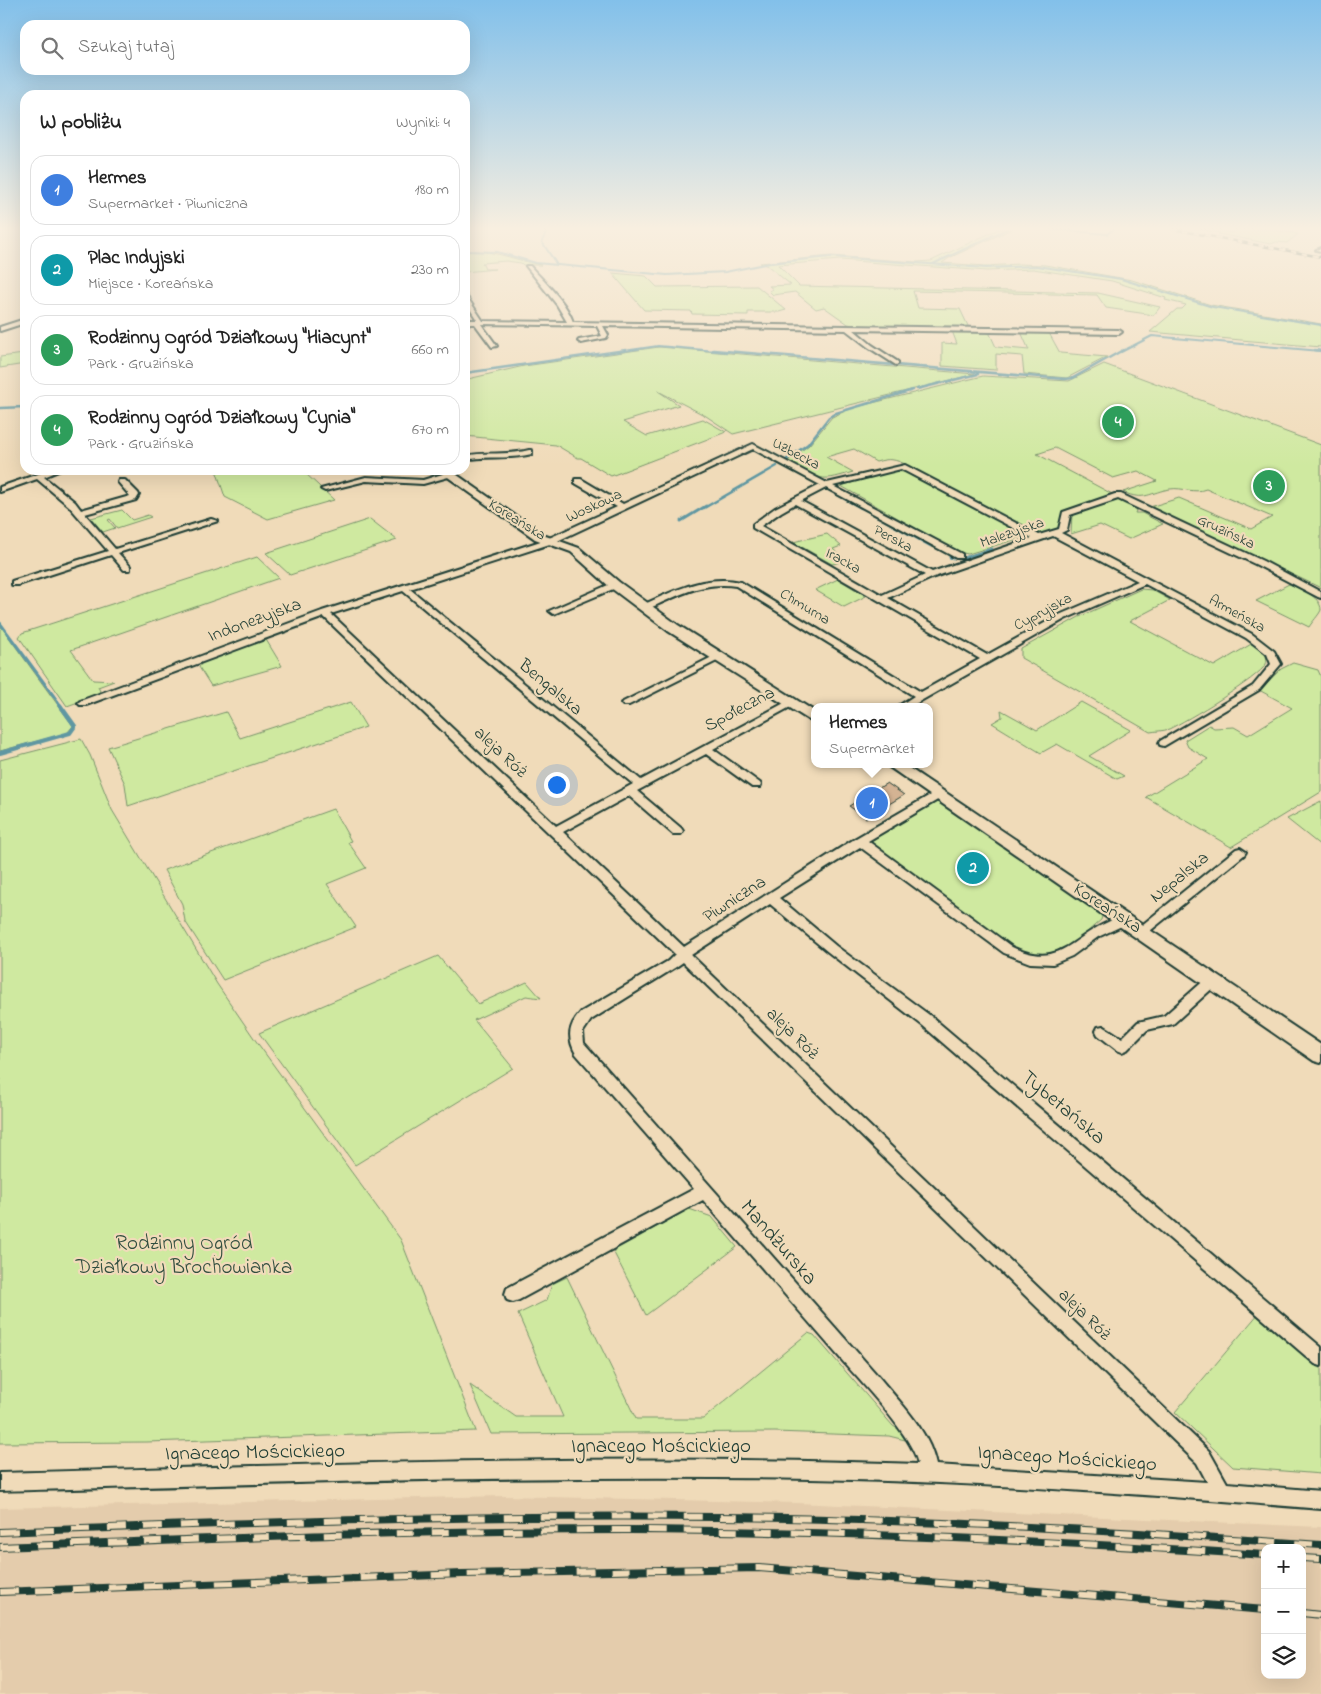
<!DOCTYPE html>
<html lang="pl">
<head>
<meta charset="utf-8">
<style>
  body { margin:0; font-family:"Indie Flower",sans-serif; background:#f2f2f2; color:#222 }
  .controls { position:absolute; right:15px; bottom:15px; display:grid; overflow:hidden; border-radius:10px; box-shadow:0 5px 20px #0002 }
  .controls button { width:45px; height:45px; display:grid; place-items:center; padding:0; border:0; border-bottom:1px solid #e0e0e0; background:#fff; color:#222; font:25px sans-serif }
  .you { position:absolute; left:556px; top:784px; width:18px; height:18px; margin:-12px; border:4px solid #fff; border-radius:50%; background:#1a73e8; box-shadow:0 0 0 8px #1a73e833 }
  .badge { display:grid; place-items:center; width:32px; height:32px; border-radius:50%; background:#d1495b; color:#fff; font-size:16px; font-weight:700 }
  .pin { position:absolute; translate:-50% -50%; border:2px solid #fff; box-shadow:0 1px 5px #0006 }
  .popup { position:absolute; left:811px; top:703px; width:122px; height:65px; box-sizing:border-box; display:grid; place-content:center; border-radius:10px; background:#fff; filter:drop-shadow(0 1px 4px #0005); font-size:16px; white-space:nowrap; color:#767676 }
  .popup b { font-size:19px; color:#222 }
  .popup::after { content:''; position:absolute; left:50%; top:100%; margin-left:-10px; border:10px solid transparent; border-top-color:#fff }
  .list { margin:0; padding:0; list-style:none }
  h2 { display:flex; justify-content:space-between; align-items:center; height:65px; margin:0; padding:0 20px; font-size:21px }
  h2 small { font-size:16px; font-weight:400; color:#767676 }
  .list li { display:grid; grid-template-columns:32px 1fr auto; gap:15px; align-items:center; box-sizing:border-box; height:70px; margin:0 10px 10px; padding:0 10px; border:1px solid #e0e0e0; border-radius:15px }
  .list b { display:block; font-size:19px; white-space:nowrap }
  .list p { margin:0; font-size:16px; white-space:nowrap; color:#767676 }
  .list em { font-size:16px; font-style:normal; color:#767676 }
  .icon { flex:none; width:28px; height:28px; fill:none; stroke:currentColor; stroke-width:2; stroke-linecap:round; stroke-linejoin:round }
  .map { position:relative; flex:none; width:1321px; height:1694px; overflow:hidden }
  .search { position:absolute; background:#fff; box-shadow:0 5px 20px #0002; left:20px; top:20px; width:450px; height:55px; display:flex; align-items:center; gap:12px; box-sizing:border-box; padding:0 18px; border-radius:15px; color:#767676; font-size:19px }
  .panel { position:absolute; background:#fff; box-shadow:0 5px 20px #0002; left:20px; top:90px; width:450px; height:385px; border-radius:15px }
  .map>svg:first-child { display:block }
</style>
</head>
<body>
<div class="map">
<svg width="1321" height="1694" viewBox="0 0 1321 1694">
  <rect width="100%" height="100%" fill="#f0dbb9"/>
  <filter id="ink" filterUnits="userSpaceOnUse"><feTurbulence type="fractalNoise" baseFrequency=".02" numOctaves="2"/><feDisplacementMap in="SourceGraphic" scale="10" xChannelSelector="R" yChannelSelector="G"/><feConvolveMatrix kernelMatrix="1 2 1 2 8 2 1 2 1" color-interpolation-filters="sRGB"/></filter>
  <g filter="url(#ink)">
    <path fill="#e4ccac" fill-rule="evenodd" d="M 504,1496 L 797,1503 L 1321,1527 L 1321,1694 L 0,1694 L 0,1508 ZM 1265,1548 L 1302,1548 L 1302,1675 L 1265,1675 Z"/>
    <g fill="#cfe9a0" stroke="#77936a">
      <polygon points="999,229 1012,229 949,258 942,263 986,266 1019,264 1045,265 1132,280 1211,305 1321,324 1321,347 1150,332 1177,309 1182,309 1186,305 1165,300 1166,298 1112,281 1033,269 987,271 840,260 778,265 799,286 1098,293 1160,307 1154,315 1106,308 1097,295 913,291 918,308 960,309 969,328 853,325 848,324 824,307 816,309 795,292 773,295 769,291 773,289 769,286 791,285 768,266 760,263 831,256 917,262 931,261"/>
      <polygon points="1200,229 1220,229 1219,231 1232,233 1237,229 1268,229 1298,234 1287,243 1276,242 1271,244 1218,234 1220,233"/>
      <path d="M 476,251 C 499,252 519,261 541,265 L 523,265 L 521,263 L 506,261 L 482,263 L 485,269 L 495,269 L 465,272 L 465,252 Z"/>
      <polygon points="612,273 646,276 657,287 757,286 786,310 779,312 748,312 748,315 692,314 691,311 644,310"/>
      <polygon points="952,331 989,332 996,347 1029,350 1021,332 1049,333 1060,353 1107,357 1067,378 1024,374 1022,356 996,354 996,370 942,366 942,343 957,344"/>
      <polygon points="24,345 25,364 0,368 0,357 24,354"/>
      <polygon points="659,347 975,374 733,434 706,416 658,391 679,405 623,422 647,436 703,419 726,432 611,476 581,458 578,458 556,445 465,436 465,375 468,379 524,366"/>
      <path d="M 1104,364 L 1321,445 L 1321,588 L 1150,507 L 1179,498 L 1251,529 L 1272,517 L 1206,489 C 1194,494 1183,487 1170,489 C 1150,492 1145,502 1123,492 L 1157,481 L 1138,471 L 1113,478 L 1055,448 L 1037,454 L 1114,495 L 1063,512 L 1058,528 L 1047,533 L 1037,534 L 907,468 L 907,465 C 895,459 889,458 876,462 L 854,449 L 826,457 L 853,472 C 823,481 823,481 796,466 L 792,467 L 785,463 L 809,445 L 832,417 L 852,408 L 983,376 L 1069,381 Z"/>
      <polygon points="216,470 313,470 305,473 334,500 268,519 225,497"/>
      <polygon points="890,471 905,472 1008,524 1023,535 1017,539 968,554 958,552 841,486"/>
      <polygon points="1116,499 1128,502 1138,507 1135,513 1142,513 1163,524 1129,539 1100,525 1071,534 1072,514"/>
      <polygon points="122,510 132,520 148,515 151,517 117,528 110,519 108,520 115,528 103,532 91,518"/>
      <polygon points="370,519 397,540 290,575 266,553"/>
      <polygon points="827,534 841,546 833,549 846,561 832,564 793,542"/>
      <polygon points="257,557 279,578 71,650 93,680 114,681 98,687 100,691 95,696 67,706 19,637 22,633"/>
      <polygon points="838,579 866,596 844,607 815,590"/>
      <path d="M 1289,584 C 1298,588 1321,596 1321,610 C 1319,615 1312,622 1309,627 L 1256,601 Z"/>
      <path d="M 1141,589 L 1152,590 L 1170,600 L 1130,621 L 1214,666 L 1253,643 C 1259,647 1270,656 1266,664 C 1259,678 1186,721 1169,729 C 1164,731 1156,731 1150,732 L 1021,658 L 1021,649 L 1079,617 Z"/>
      <polygon points="0,625 73,726 67,733 0,751"/>
      <polygon points="265,638 282,666 211,686 199,667 204,660"/>
      <polygon points="1293,663 1318,670 1321,677 1321,792 1231,847 1146,797 1208,759 1188,747 1185,740 1209,725 1214,728 1234,727 1248,735 1292,708 1259,690 1281,669"/>
      <polygon points="351,702 366,727 128,806 125,784 108,747 226,712 240,738"/>
      <polygon points="1081,702 1131,730 1089,756 1124,776 1117,779 1057,744 1041,753 992,723 1002,717 1001,710 1037,730"/>
      <polygon points="81,739 90,755 112,810 217,984 256,1041 401,1240 476,1431 147,1442 0,1443 0,760"/>
      <polygon points="1321,801 1321,846 1287,819"/>
      <path d="M 933,802 L 941,802 L 1103,913 L 1101,920 C 1068,948 1051,968 1007,945 L 874,846 L 871,841 Z"/>
      <polygon points="333,809 351,841 348,842 366,868 327,884 356,927 223,980 185,921 182,904 164,870"/>
      <polygon points="438,956 478,1004 527,982 541,998 526,996 474,1020 513,1068 355,1165 259,1033"/>
      <polygon points="689,1209 712,1217 737,1247 646,1315 613,1251"/>
      <polygon points="567,1277 636,1419 703,1419 808,1333 814,1335 893,1426 898,1429 905,1440 889,1436 775,1432 491,1434 470,1385 516,1417 563,1417 518,1314 547,1300 552,1284"/>
      <polygon points="1259,1313 1321,1367 1321,1474 1233,1467 1175,1412"/>
    </g>
    <g fill="none" stroke-linecap="round" stroke-linejoin="round">
      <g stroke="#5f97a2" stroke-width="2">
        <polyline points="547,229 542,242 557,265"/>
        <polyline points="1048,229 1107,234 1114,229"/>
        <polyline points="465,251 497,252 536,263 667,275 725,272 770,263 831,257 986,268 1037,266 1121,279 1213,307 1321,325"/>
        <polyline points="933,264 1007,229"/>
        <polyline points="617,352 658,346 728,352"/>
        <polyline points="1121,352 1152,336 1321,351"/>
      </g>
      <g stroke="#5f97a2" stroke-width="2.5">
        <polyline points="713,350 1065,379 1073,378 1123,350"/>
        <polyline points="1315,350 1321,351"/>
        <polyline points="465,373 626,350"/>
        <polyline points="917,389 978,374"/>
        <polyline points="0,408 25,407"/>
        <polyline points="786,460 808,444 829,417 836,413 913,390"/>
        <polyline points="834,493 861,508"/>
        <polyline points="704,508 777,466"/>
      </g>
      <g stroke="#5f97a2" stroke-width="3">
        <polyline points="859,506 931,546"/>
        <polyline points="681,521 706,506"/>
        <polyline points="950,557 953,558"/>
        <polyline points="961,559 992,549"/>
        <polyline points="0,623 61,706"/>
      </g>
      <polyline stroke="#5f97a2" stroke-width="4" points="0,753 70,733 75,726 60,705"/>
    </g>
    <polygon fill="#d4b393" stroke="#1f3d34" points="887,783 904,795 866,818 849,806"/>
    <g fill="none" stroke-linecap="round" stroke-linejoin="round">
      <defs>
        <g id="street">
          <polygon points="1321,248 1321,251 1316,250"/>
          <path d="M 526,266 L 530,266 C 544,282 566,301 573,322 L 1119,330 L 1122,332 L 1119,334 L 854,330 L 872,345 L 898,362 L 898,364 L 896,365 L 868,347 L 846,330 L 603,326 L 608,335 L 606,338 L 581,343 L 578,341 L 579,340 L 602,336 L 597,326 L 481,324 L 497,346 L 492,347 L 475,324 L 465,324 L 465,320 L 477,320 L 465,301 L 465,294 L 483,321 L 567,322 L 557,305 Z"/>
          <polygon points="25,319 25,323 0,331 0,327"/>
          <path d="M 753,444 L 827,483 L 905,465 L 1039,535 L 1059,529 L 1063,512 L 1115,494 L 1121,494 L 1263,561 L 1321,592 L 1321,598 L 1318,597 L 1257,565 L 1118,499 L 1070,515 L 1067,530 L 1061,533 L 1252,634 L 1274,651 L 1281,664 L 1259,690 L 1164,746 L 1160,745 L 1159,743 L 1160,741 L 1253,686 L 1271,664 L 1267,654 L 1246,638 L 1145,584 L 1065,619 L 910,707 L 897,707 L 914,696 L 736,586 C 703,581 677,596 648,609 L 642,609 L 642,605 C 674,591 705,574 741,582 L 921,692 L 980,659 L 753,528 L 753,524 L 775,508 L 820,485 L 753,449 L 553,543 L 410,589 L 641,780 L 788,701 L 794,701 L 796,703 L 794,705 L 713,749 L 760,783 L 761,785 L 760,787 L 752,787 L 706,754 L 637,791 L 681,828 L 683,831 L 681,834 L 673,834 L 629,796 L 563,832 L 684,947 L 856,838 L 937,791 L 941,792 L 942,795 L 941,798 L 868,841 L 1012,947 C 1060,969 1069,939 1108,922 C 1114,919 1120,916 1126,918 L 1128,921 L 1126,924 L 1098,937 L 1072,956 L 1053,964 L 1030,963 L 1004,953 L 860,847 L 779,898 L 836,946 L 932,1017 L 1321,1347 L 1321,1366 L 1315,1364 L 922,1025 L 828,952 L 770,904 L 691,955 L 1209,1451 L 1227,1483 L 1321,1491 L 1321,1509 C 1151,1495 981,1482 810,1479 C 540,1474 270,1484 0,1491 L 0,1473 C 306,1465 612,1453 918,1464 C 913,1436 860,1381 840,1358 C 794,1305 749,1253 703,1200 L 519,1300 L 513,1302 L 507,1300 L 505,1294 L 507,1288 L 694,1189 L 576,1054 C 567,1038 568,1026 581,1012 L 668,961 L 675,954 L 324,617 L 86,705 L 80,705 L 78,703 L 80,701 L 322,611 L 547,539 L 617,507 L 575,483 L 575,479 L 581,479 L 623,504 ZM 901,469 L 1032,538 L 932,572 L 801,501 L 826,488 L 956,558 L 962,558 L 962,554 L 833,486 ZM 795,504 L 925,575 L 882,595 L 761,526 L 781,512 ZM 1053,536 L 1138,581 L 1059,615 L 987,655 L 888,598 L 934,577 ZM 403,591 L 633,784 L 556,826 L 331,614 ZM 683,962 L 1197,1463 L 1207,1482 L 936,1465 C 929,1430 900,1403 878,1376 L 584,1043 L 583,1032 L 591,1020 L 676,967 Z"/>
          <path d="M 529,450 L 532,450 L 532,454 C 509,460 487,455 465,460 L 465,456 C 486,451 508,456 529,450 Z"/>
          <polygon points="50,470 61,470 44,477 75,502 81,510 130,496 118,482 119,480 125,480 138,493 139,495 136,500 85,514 115,549 211,519 218,521 118,553 130,566 130,570 124,570 111,555 18,585 12,585 12,581 108,551 69,506 37,479 0,492 0,487"/>
          <polygon points="449,472 452,472 452,476 423,484 366,481 325,491 321,489 366,477 423,480"/>
          <polygon points="615,582 619,585 618,587 556,613 553,614 549,611"/>
          <polygon points="718,654 721,655 721,659 629,705 623,705 621,703"/>
          <polygon points="1240,848 1246,852 1244,855 1145,935 1137,935 1135,932 1137,929 1236,849"/>
          <polygon points="1212,976 1216,977 1218,981 1216,985 1173,1024 1147,1030 1127,1050 1122,1052 1117,1050 1098,1035 1096,1031 1098,1027 1103,1026 1122,1038 1138,1022 1164,1016 1208,977"/>
        </g>
        <g id="secondary">
          <polygon points="438,470 450,470 543,535 579,548 619,582 678,625 814,711 814,721 809,720 668,631 611,588 571,552 535,539"/>
          <polygon points="885,764 903,764 1321,1045 1321,1063 1314,1061"/>
        </g>
      </defs>
      <use href="#street" stroke="#1f3d34" stroke-width="4"/>
      <use href="#secondary" stroke="#1f3d34" stroke-width="4"/>
      <use href="#street" fill="#f0dbb9" fill-rule="evenodd"/>
      <use href="#secondary" fill="#f0dbb9" fill-rule="evenodd"/>
      <defs>
        <polyline id="rail-far1" points="1172,229 1321,257"/>
        <g id="rail">
          <path d="M 0,1532 C 239,1523 478,1514 717,1517 C 919,1519 1120,1531 1321,1545"/>
          <path d="M 0,1547 C 210,1539 420,1530 629,1530 C 842,1531 1053,1541 1265,1555"/>
          <polyline points="1302,1558 1321,1559"/>
          <polyline points="0,1592 462,1574 759,1568 1265,1610"/>
          <polyline points="1302,1613 1321,1615"/>
        </g>
      </defs>
      <use href="#rail-far1" stroke="#1f3d34" stroke-width="2.5"/>
      <use href="#rail" stroke="#1f3d34" stroke-width="8"/>
      <use href="#rail-far1" stroke="#f0dbb9" stroke-width="2" stroke-dasharray="5.5" stroke-linecap="butt"/>
      <use href="#rail" stroke="#f0dbb9" stroke-width="6" stroke-dasharray="18" stroke-linecap="butt"/>
    </g>
  </g>
  <linearGradient id="sky" x2="0" y2="1"><stop stop-color="#82c0ea"/><stop offset="0.49" stop-color="#f8efe0"/><stop offset="1" stop-color="#f8efe0" stop-opacity="0"/></linearGradient>
  <rect width="1321" height="466" fill="url(#sky)"/>
  <g text-anchor="middle" dominant-baseline="central" stroke-width="4.5" stroke-linejoin="round" paint-order="stroke">
    <g font-size="15" fill="#1f3d34" stroke="#f0dbb9">
      <text transform="translate(796 454) rotate(28)">Uzbecka</text>
      <text transform="translate(594 506) rotate(-25)">Woskowa</text>
      <text transform="translate(517 520) rotate(32)">Koreańska</text>
      <text transform="translate(1226 532) rotate(25)">Gruzińska</text>
      <text transform="translate(1012 533) rotate(-19)">Malezyjska</text>
      <text transform="translate(893 539) rotate(28)">Perska</text>
      <text transform="translate(843 561) rotate(29)">Iracka</text>
      <text transform="translate(805 607) rotate(31)">Chmurna</text>
      <text transform="translate(1043 612) rotate(-28)">Cypryjska</text>
      <text transform="translate(1237 614) rotate(29)">Armeńska</text>
    </g>
    <g font-size="18" fill="#1f3d34" stroke="#f0dbb9">
      <text transform="translate(255 621) rotate(-20)">Indonezyjska</text>
      <text transform="translate(550 688) rotate(40)">Bengalska</text>
      <text transform="translate(740 710) rotate(-28)">Społeczna</text>
      <text transform="translate(500 753) rotate(43)">aleja Róż</text>
      <text transform="translate(1180 878) rotate(-39)">Nepalska</text>
      <text transform="translate(735 900) rotate(-33)">Piwniczna</text>
      <text transform="translate(1107 909) rotate(33)">Koreańska</text>
      <text transform="translate(792 1034) rotate(44)">aleja Róż</text>
      <text transform="translate(1084 1315) rotate(44)">aleja Róż</text>
    </g>
    <g font-size="21" fill="#1f3d34" stroke="#f0dbb9">
      <text transform="translate(1063 1108) rotate(40)">Tybetańska</text>
      <text transform="translate(778 1243) rotate(49)">Mandżurska</text>
      <text x="661" y="1447">Ignacego Mościckiego</text>
      <text transform="translate(255 1453) rotate(-1)">Ignacego Mościckiego</text>
      <text transform="translate(1067 1459) rotate(4)">Ignacego Mościckiego</text>
    </g>
    <g font-size="21" fill="#314e3f" stroke="#f0dbb9">
      <text x="184" y="1244">Rodzinny Ogród<tspan x="184" dy="24">Działkowy Brochowianka</tspan></text>
    </g>
  </g>
</svg>
<div class="controls">
<button>+</button>
<button>−</button>
<button><svg class="icon" aria-label="layers" viewBox="0 0 24 24"><path d="M12 4l9 5-9 5-9-5zM3 14l9 5 9-5"/></svg></button>
</div>
<div class="you"></div>
<div class="pin badge" style="left:872px;top:803px;background:#3f7fe0">1</div>
<div class="popup"><b>Hermes</b>Supermarket</div>
<div class="pin badge" style="left:973px;top:868px;background:#0f9aa8">2</div>
<div class="pin badge" style="left:1269px;top:486px;background:#2e9e5b">3</div>
<div class="pin badge" style="left:1118px;top:422px;background:#2e9e5b">4</div>
<div class="search"><svg class="icon" aria-label="search" viewBox="0 0 24 24"><circle cx="10" cy="10" r="6"/><path d="M15 15l6 6"/></svg>Szukaj tutaj</div>
<section class="panel">
<h2>W pobliżu<small>Wyniki: 4</small></h2>
<ul class="list">
<li><span class="badge" style="background:#3f7fe0">1</span><div><b>Hermes</b><p>Supermarket · Piwniczna</p></div><em>180 m</em></li>
<li><span class="badge" style="background:#0f9aa8">2</span><div><b>Plac Indyjski</b><p>Miejsce · Koreańska</p></div><em>230 m</em></li>
<li><span class="badge" style="background:#2e9e5b">3</span><div><b>Rodzinny Ogród Działkowy &quot;Hiacynt&quot;</b><p>Park · Gruzińska</p></div><em>660 m</em></li>
<li><span class="badge" style="background:#2e9e5b">4</span><div><b>Rodzinny Ogród Działkowy &quot;Cynia&quot;</b><p>Park · Gruzińska</p></div><em>670 m</em></li>
</ul>
</section>
</div>
</body>
</html>
